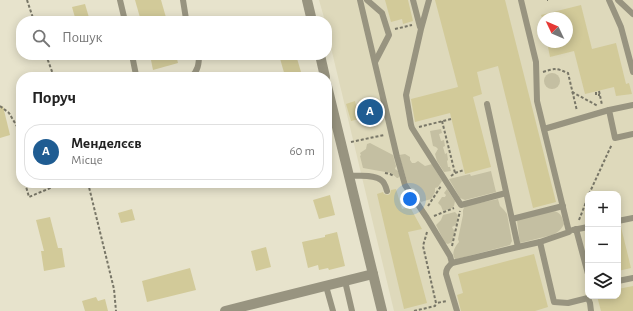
<!DOCTYPE html>
<html lang="uk">
<head>
<meta charset="utf-8">
<style>
  body { margin:0; font-family:"Alegreya Sans",sans-serif; background:#f6f6f6; color:#222 }
  .controls { position:absolute; right:12px; bottom:12px; display:grid; overflow:hidden; border-radius:8px; box-shadow:0 2px 10px #0003 }
  .controls button { width:36px; height:36px; display:grid; place-items:center; padding:0; border:0; border-bottom:1px solid #e0e0e0; background:#fff; color:#222; font:20px sans-serif }
  .compass { position:absolute; left:537px; top:12px; width:36px; height:36px; border-radius:50%; background:#fff; box-shadow:0 2px 10px #0003; rotate:314deg }
  .you { position:absolute; left:410px; top:199px; width:14px; height:14px; margin:-10px; border:3px solid #fff; border-radius:50%; background:#1a73e8; box-shadow:0 0 0 6px #1a73e833 }
  .badge { display:grid; place-items:center; width:26px; height:26px; border-radius:50%; background:#1f5c92; color:#fff; font-size:13px; font-weight:700 }
  .pin { position:absolute; translate:-50% -50%; border:2px solid #fff; box-shadow:0 1px 4px #0006 }
  .list { margin:0; padding:0; list-style:none }
  h2 { display:flex; justify-content:space-between; align-items:center; height:52px; margin:0; padding:0 16px; font-size:17px }
  h2 small { font-size:13px; font-weight:400; color:#767676 }
  .list li { display:grid; grid-template-columns:26px 1fr auto; gap:12px; align-items:center; box-sizing:border-box; height:56px; margin:0 8px 8px; padding:0 8px; border:1px solid #e0e0e0; border-radius:16px }
  .list b { display:block; font-size:15px; white-space:nowrap }
  .list p { margin:0; font-size:13px; white-space:nowrap; color:#767676 }
  .list em { font-size:13px; font-style:normal; color:#767676 }
  .icon { flex:none; width:22px; height:22px; fill:none; stroke:currentColor; stroke-width:2; stroke-linecap:round; stroke-linejoin:round }
  .map { position:relative; flex:none; width:633px; height:311px; overflow:hidden }
  .search { position:absolute; background:#fff; box-shadow:0 2px 10px #0003; left:16px; top:16px; width:316px; height:44px; display:flex; align-items:center; gap:10px; box-sizing:border-box; padding:0 14px; border-radius:16px; color:#767676; font-size:15px }
  .panel { position:absolute; background:#fff; box-shadow:0 2px 10px #0003; left:16px; top:72px; width:316px; height:116px; border-radius:16px }
  .map>svg:first-child { display:block }
</style>
</head>
<body>
<div class="map">
<svg width="633" height="311" viewBox="0 0 633 311">
  <rect width="100%" height="100%" fill="#e7e3cc"/>
  <path fill="#ded9bb" fill-rule="evenodd" d="M 319,0 L 633,0 L 633,311 L 394,311 L 327,31 L 327,21 L 325,21 ZM 543,18 L 567,18 L 567,42 L 543,42 ZM 588,194 L 618,194 L 618,296 L 588,296 Z"/>
  <g fill="#c4bfa2">
    <circle cx="552" cy="81" r="8"/>
    <polygon points="441,129 442,133 439,134 441,141 444,140 445,146 443,147 445,154 447,153 448,160 447,161 448,167 450,167 451,171 444,172 437,161 435,154 438,149 436,147 433,146 430,131"/>
    <polygon points="370,143 393,155 396,166 395,169 398,171 400,176 398,178 397,178 391,173 363,168 360,156 361,155 360,153 366,149 367,144"/>
    <polygon points="405,154 410,157 410,160 412,163 415,163 418,161 425,166 432,164 442,181 438,187 435,188 435,192 431,199 421,202 414,193 415,189 412,188 411,188 408,184 399,155"/>
    <polygon points="491,171 496,192 465,200 460,198 449,179 470,174 471,176"/>
    <polygon points="447,189 455,201 454,206 452,208 443,211 441,206 438,203 442,197 445,197 446,195 444,193"/>
    <path d="M 498,199 L 500,206 L 504,210 L 507,214 L 512,241 L 510,245 L 457,259 L 455,259 C 451,254 455,246 459,242 L 458,239 L 463,215 L 463,210 L 465,206 Z"/>
    <path d="M 553,211 C 561,212 562,217 564,224 C 562,229 557,233 552,235 L 520,243 L 517,221 L 522,218 Z"/>
    <polygon points="455,212 458,215 456,225 452,227 453,229 455,231 452,242 448,244 445,243 436,225 441,220 443,215"/>
  </g>
  <g fill="#d2ca99">
    <polygon points="135,0 161,0 167,21 141,21"/>
    <polygon points="385,0 408,0 413,21 403,24 402,19 391,22"/>
    <polygon points="435,0 505,0 556,202 533,208 498,66 477,72 482,94 473,97 491,167 465,174 450,113 415,122 411,99 458,87"/>
    <polygon points="85,4 90,21 76,21 72,7"/>
    <polygon points="581,5 592,49 616,43 626,84 629,83 632,94 616,96 614,87 585,94 574,51 550,57 547,42 567,42 567,18 542,18 541,15"/>
    <polygon points="150,55 176,55 178,63 153,70"/>
    <polygon points="279,55 296,55 301,72 285,76"/>
    <polygon points="355,101 359,119 351,121 346,104"/>
    <polygon points="3,106 10,135 0,138 0,107"/>
    <polygon points="396,189 402,209 410,207 422,229 408,232 427,303 404,309 377,194 383,192 384,194 388,195 390,194 391,190"/>
    <polygon points="330,195 335,215 319,219 313,200"/>
    <polygon points="132,209 135,220 121,223 118,213"/>
    <polygon points="50,217 58,248 62,248 65,267 44,271 41,251 44,251 36,220"/>
    <polygon points="618,227 621,227 631,268 618,271"/>
    <polygon points="337,232 345,266 329,270 328,268 319,270 318,265 308,268 302,242 325,237 325,235"/>
    <polygon points="266,247 271,267 256,271 251,251"/>
    <polygon points="534,254 548,307 535,311 461,311 457,295 463,293 458,274"/>
    <polygon points="190,268 196,290 147,302 142,281"/>
    <polygon points="633,286 633,311 601,311 597,296 618,296 618,289"/>
    <polygon points="96,297 98,301 105,299 108,311 85,311 82,301"/>
  </g>
  <g fill="none" stroke-linecap="round" stroke-linejoin="round">
    <g stroke="#787667" stroke-width="2" stroke-dasharray="3 2" stroke-linecap="butt">
      <polyline points="27,0 34,21"/>
      <polyline points="547,0 548,0"/>
      <polyline points="395,29 412,25"/>
      <polyline points="46,55 54,77"/>
      <path d="M 543,72 C 555,68 556,68 568,73 L 577,111"/>
      <polyline points="599,91 602,105"/>
      <polyline points="572,92 598,106"/>
      <polyline points="596,92 596,95 600,95"/>
      <polyline points="0,106 9,113 18,128 19,141 17,157 21,169"/>
      <polyline points="442,121 455,173"/>
      <polyline points="419,127 451,119"/>
      <polyline points="351,142 384,135"/>
      <polyline points="385,173 390,174 394,176"/>
      <polyline points="451,176 455,173 464,170"/>
      <polyline points="25,183 29,197 62,183"/>
      <polyline points="88,183 114,289 116,311"/>
      <polyline points="121,183 124,183"/>
      <polyline points="589,194 612,144"/>
      <polyline points="428,206 441,186"/>
      <polyline points="434,216 454,208"/>
      <polyline points="579,220 588,197"/>
      <polyline points="427,232 423,246 436,303 447,301"/>
      <polyline points="452,246 460,211"/>
      <polyline points="414,311 435,306 436,303"/>
    </g>
    <g stroke="#989480" stroke-width="6">
      <polyline points="120,0 125,21"/>
      <polyline points="183,0 186,19 187,21"/>
      <polyline points="360,0 397,157 405,185 427,218 450,256 452,263"/>
      <polyline points="367,0 382,13 389,35 375,62"/>
      <polyline points="413,0 420,27"/>
      <polyline points="429,0 421,29 406,95 411,125 412,128 461,205 506,193"/>
      <polyline points="609,0 621,27 633,72"/>
      <polyline points="618,0 633,14"/>
      <polyline points="132,55 136,75 137,77"/>
      <path d="M 191,77 C 198,71 199,64 199,55"/>
      <polyline points="487,104 518,247 540,242 569,232 537,101 536,62 521,0"/>
      <polyline points="633,105 609,110 615,138 633,134"/>
      <polyline points="544,129 609,110"/>
      <path d="M 349,176 C 357,176 374,174 381,180 C 384,182 386,187 387,191"/>
      <polyline points="512,219 563,206"/>
      <polyline points="618,221 633,218"/>
      <polyline points="576,229 588,274"/>
      <polyline points="573,230 588,227"/>
      <polyline points="540,242 554,302 568,303 588,298 590,303 591,311"/>
      <polyline points="345,281 352,311"/>
      <polyline points="618,281 633,278"/>
      <polyline points="326,286 333,311"/>
      <path d="M 457,311 L 446,274 C 446,269 448,267 452,263 L 518,247"/>
    </g>
    <polyline stroke="#989480" stroke-width="10" points="225,311 373,274"/>
    <g stroke="#989480" stroke-width="10">
      <polyline points="307,0 312,21"/>
      <polyline points="320,55 325,77"/>
      <polyline points="327,86 382,311"/>
    </g>
  </g>
</svg>
<div class="controls">
<button>+</button>
<button>−</button>
<button><svg class="icon" aria-label="layers" viewBox="0 0 24 24"><path d="M12 4l9 5-9 5-9-5zM3 14l9 5 9-5"/></svg></button>
</div>
<svg class="compass" viewBox="-18 -18 36 36"><path d="M0-13l5 13h-10z" fill="#e53935"/><path d="M0 13l5-13h-10z" fill="#767676"/></svg>
<div class="you"></div>
<div class="pin badge" style="left:370px;top:112px">A</div>
<div class="search"><svg class="icon" aria-label="search" viewBox="0 0 24 24"><circle cx="10" cy="10" r="6"/><path d="M15 15l6 6"/></svg>Пошук</div>
<section class="panel">
<h2>Поруч<small></small></h2>
<ul class="list">
<li><span class="badge">A</span><div><b>Менделєєв</b><p>Місце</p></div><em>60 m</em></li>
</ul>
</section>
</div>
</body>
</html>
